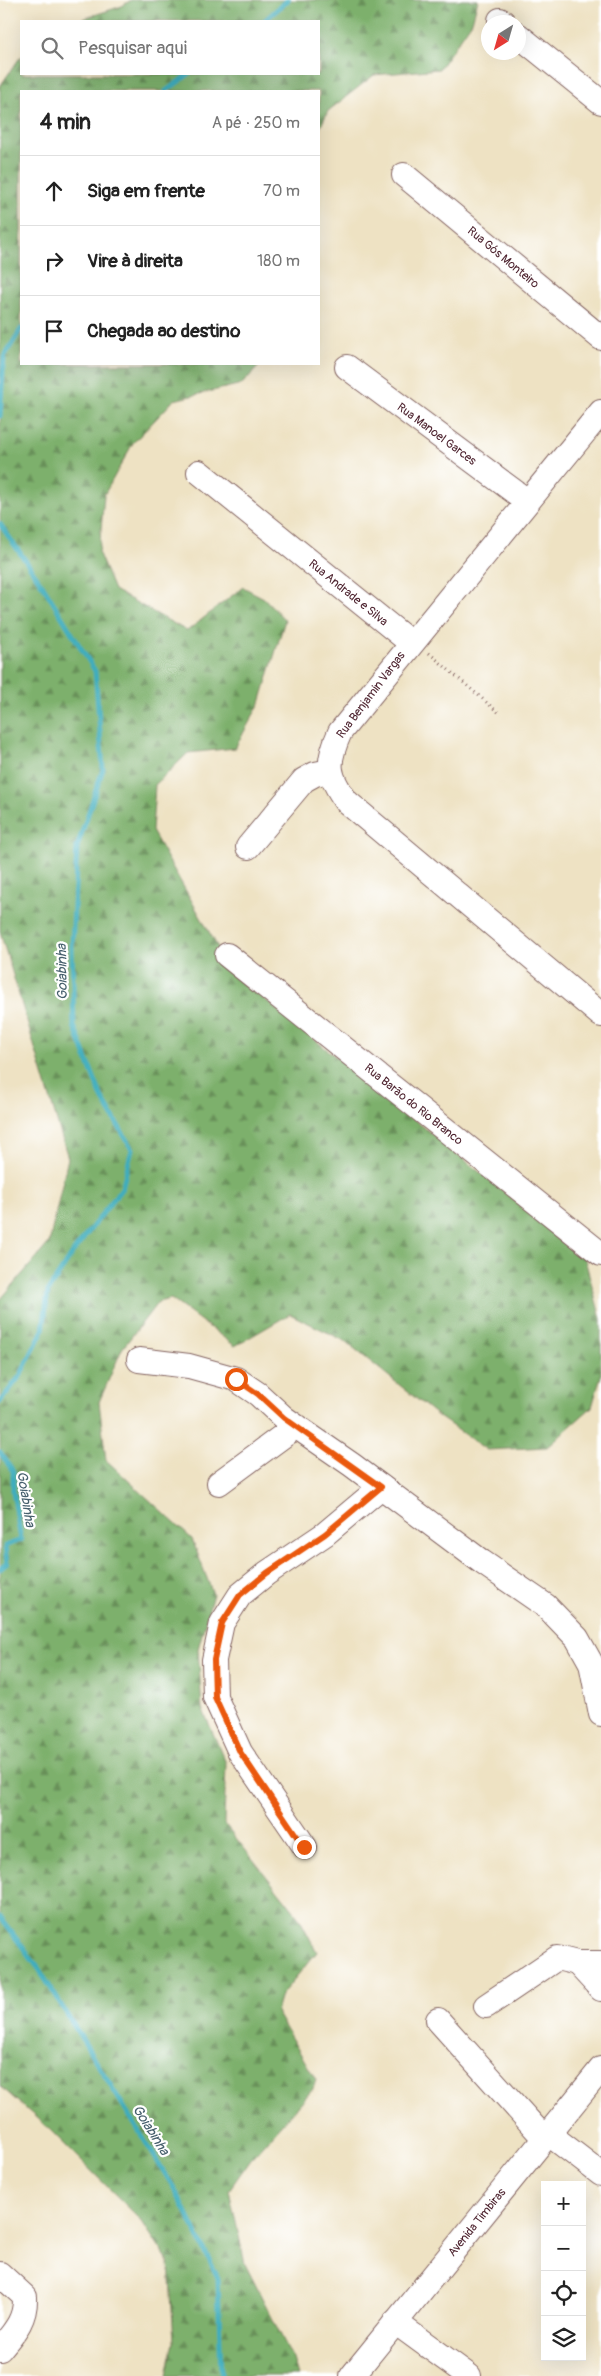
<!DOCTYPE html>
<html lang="pt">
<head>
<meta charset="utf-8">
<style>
  body { margin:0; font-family:Pangolin,sans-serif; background:#f6f6f6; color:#222 }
  .controls { position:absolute; right:15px; bottom:15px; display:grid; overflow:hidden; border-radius:0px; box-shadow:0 5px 20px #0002 }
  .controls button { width:45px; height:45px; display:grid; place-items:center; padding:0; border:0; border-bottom:1px solid #e0e0e0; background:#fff; color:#222; font:25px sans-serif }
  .compass { position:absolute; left:481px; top:15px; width:45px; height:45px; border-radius:50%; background:#fff; box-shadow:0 5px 20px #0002; rotate:217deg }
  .stop { position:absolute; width:15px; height:15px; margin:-11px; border:4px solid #ea580c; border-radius:50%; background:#fff }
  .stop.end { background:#ea580c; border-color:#fff; box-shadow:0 1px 5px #0008 }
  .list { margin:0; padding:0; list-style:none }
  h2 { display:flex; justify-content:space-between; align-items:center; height:65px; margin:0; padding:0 20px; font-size:21px }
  h2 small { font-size:16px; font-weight:400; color:#767676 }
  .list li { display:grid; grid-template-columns:32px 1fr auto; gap:15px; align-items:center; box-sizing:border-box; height:70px; padding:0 20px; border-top:1px solid #e0e0e0 }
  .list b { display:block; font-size:19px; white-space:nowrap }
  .list em { font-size:16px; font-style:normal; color:#767676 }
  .icon { flex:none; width:28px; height:28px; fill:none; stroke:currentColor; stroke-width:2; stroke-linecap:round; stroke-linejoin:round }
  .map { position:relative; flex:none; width:601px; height:2376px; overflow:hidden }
  .search { position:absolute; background:#fff; box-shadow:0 5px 20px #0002; left:20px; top:20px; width:300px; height:55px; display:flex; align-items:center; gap:12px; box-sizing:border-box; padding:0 18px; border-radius:0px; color:#767676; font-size:19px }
  .panel { position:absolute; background:#fff; box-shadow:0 5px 20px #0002; left:20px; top:90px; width:300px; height:275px; border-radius:0px }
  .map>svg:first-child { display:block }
</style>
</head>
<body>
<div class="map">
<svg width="601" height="2376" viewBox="0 0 601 2376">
  <defs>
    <pattern id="forest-firs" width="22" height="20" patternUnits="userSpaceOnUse" patternTransform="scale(1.25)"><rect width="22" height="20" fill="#7db06c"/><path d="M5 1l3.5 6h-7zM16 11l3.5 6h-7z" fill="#688f59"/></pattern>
  </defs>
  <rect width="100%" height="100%" fill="#fff"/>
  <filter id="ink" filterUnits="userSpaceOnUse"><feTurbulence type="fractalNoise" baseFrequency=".02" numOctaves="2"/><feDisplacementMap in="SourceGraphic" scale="10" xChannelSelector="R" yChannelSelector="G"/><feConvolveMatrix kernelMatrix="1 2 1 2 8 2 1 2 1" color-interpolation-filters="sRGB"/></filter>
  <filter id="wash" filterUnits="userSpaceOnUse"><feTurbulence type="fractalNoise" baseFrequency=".0096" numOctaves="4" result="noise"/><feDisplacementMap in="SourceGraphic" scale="20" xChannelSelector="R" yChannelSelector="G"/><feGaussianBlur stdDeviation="1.12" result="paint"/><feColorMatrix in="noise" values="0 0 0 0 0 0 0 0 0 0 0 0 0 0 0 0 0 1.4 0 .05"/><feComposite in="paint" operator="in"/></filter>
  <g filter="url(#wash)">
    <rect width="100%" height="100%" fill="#eee2c3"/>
    <polygon fill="url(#forest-firs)" stroke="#64684c" points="131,0 478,0 472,22 439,69 374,75 328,111 319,130 319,91 21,91 21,364 261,364 242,384 174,400 133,443 104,495 99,554 114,590 187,631 243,587 264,598 285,620 260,703 235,748 188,753 155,785 152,831 233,974 584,1256 601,1319 601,1376 592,1407 547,1447 487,1450 439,1417 345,1341 290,1314 235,1346 171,1299 158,1302 122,1349 99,1402 106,1460 192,1539 213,1594 198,1649 202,1708 226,1763 224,1823 298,1916 317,1952 281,1995 276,2012 316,2080 313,2089 253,2156 229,2190 245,2264 293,2359 298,2376 167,2376 174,2341 169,2263 141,2220 49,2129 0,2086 0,1300 49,1243 68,1158 0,932 0,86 21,56 21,74 319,74 319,21 76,21 122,6"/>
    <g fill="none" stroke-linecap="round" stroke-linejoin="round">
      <g stroke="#40adbd" stroke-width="5">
        <polyline points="264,21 288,0"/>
        <polyline points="166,91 189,74"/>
        <polyline points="0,416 4,357 21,329"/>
        <polyline points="0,524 43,586 95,671 103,769 77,847 72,946 74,1026 102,1098 132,1149 122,1188 74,1251 48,1291 43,1330 20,1376 0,1402"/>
        <polyline points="0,1452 13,1471 13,1491 21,1540 5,1546 7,1563 0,1569"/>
        <polyline points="0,1917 39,1969 177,2193 218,2278 221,2376"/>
      </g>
    </g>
  </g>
  <g filter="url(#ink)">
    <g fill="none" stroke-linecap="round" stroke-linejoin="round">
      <defs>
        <g id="minor">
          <polyline points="500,20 503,22"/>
          <polyline points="518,35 601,102"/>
          <path id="s1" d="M 404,175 L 601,338"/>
          <path id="s2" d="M 347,367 L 527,501"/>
          <path d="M 601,412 L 340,732 C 326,763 327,775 347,802 L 601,1015"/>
          <path id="s3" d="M 199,472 L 411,643"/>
          <polyline points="248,847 304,780 315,774 330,771"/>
          <path id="s4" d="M 227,955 L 601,1254"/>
          <polyline points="139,1360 189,1366 236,1379 258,1394 284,1418 352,1465 482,1562 546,1606 577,1638 591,1663 601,1714"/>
          <polyline points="219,1483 295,1427"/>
          <polyline points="305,1847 240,1752 215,1697 214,1660 222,1623 240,1595 267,1573 325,1534 381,1487"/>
          <polyline points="577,1963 601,1989"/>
          <polyline points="486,2006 557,1958 577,1963 601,1963"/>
          <polyline points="438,2020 545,2139"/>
          <polyline points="549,2134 601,2174"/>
          <path d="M 0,2274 L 25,2297 C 26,2320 14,2332 0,2349"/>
          <polyline points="395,2322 469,2376"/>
          <path id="s5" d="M 352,2376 L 601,2069"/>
        </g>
      </defs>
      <use href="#minor" stroke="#836360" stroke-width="26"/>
      <polyline stroke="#836360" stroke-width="3" stroke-dasharray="1 4" stroke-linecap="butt" points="429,653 499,713"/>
      <use href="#minor" stroke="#fff" stroke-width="24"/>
    </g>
  </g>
  <g fill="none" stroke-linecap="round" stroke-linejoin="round" filter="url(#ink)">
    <polyline stroke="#ea580c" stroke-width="6" points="236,1379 258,1394 284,1418 381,1487 325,1534 267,1573 240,1595 222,1623 214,1660 215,1697 240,1752 304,1847"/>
  </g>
  <g text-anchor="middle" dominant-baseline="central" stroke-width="4.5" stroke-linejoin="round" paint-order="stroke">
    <g font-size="12" fill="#4a1f2b" stroke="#fff">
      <text stroke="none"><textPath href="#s1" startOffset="129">Rua Gós Monteiro</textPath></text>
      <text stroke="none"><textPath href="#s2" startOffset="112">Rua Manoel Garces</textPath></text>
      <text stroke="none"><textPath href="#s3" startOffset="192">Rua Andrade e Silva</textPath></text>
      <text transform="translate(371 695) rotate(-53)">Rua Benjamin Vargas</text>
      <text stroke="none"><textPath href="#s4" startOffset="239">Rua Barão do Rio Branco</textPath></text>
      <text stroke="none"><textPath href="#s5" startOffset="198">Avenida Timbiras</textPath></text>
    </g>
    <g font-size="14" font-style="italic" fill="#465f6d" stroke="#fff">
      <text transform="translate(62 972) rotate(-91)">Goiabinha</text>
      <text transform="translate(26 1499) rotate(81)">Goiabinha</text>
      <text transform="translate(151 2130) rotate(58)">Goiabinha</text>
    </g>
  </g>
</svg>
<div class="controls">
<button>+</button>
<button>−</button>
<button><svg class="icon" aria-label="locate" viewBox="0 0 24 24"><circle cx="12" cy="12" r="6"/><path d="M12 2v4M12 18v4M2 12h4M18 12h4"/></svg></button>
<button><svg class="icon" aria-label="layers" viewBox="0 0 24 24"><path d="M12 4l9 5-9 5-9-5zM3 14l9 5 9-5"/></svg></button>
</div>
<svg class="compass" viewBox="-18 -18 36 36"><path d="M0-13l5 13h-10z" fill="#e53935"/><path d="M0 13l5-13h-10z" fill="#767676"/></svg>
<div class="stop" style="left:236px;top:1379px"></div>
<div class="stop end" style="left:304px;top:1847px"></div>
<div class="search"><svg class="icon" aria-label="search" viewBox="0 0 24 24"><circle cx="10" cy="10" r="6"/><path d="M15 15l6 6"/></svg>Pesquisar aqui</div>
<section class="panel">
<h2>4 min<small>A pé · 250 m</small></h2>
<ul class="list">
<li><svg class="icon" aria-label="ahead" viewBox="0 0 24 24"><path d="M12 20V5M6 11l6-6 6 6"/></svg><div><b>Siga em frente</b></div><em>70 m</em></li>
<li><svg class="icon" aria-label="right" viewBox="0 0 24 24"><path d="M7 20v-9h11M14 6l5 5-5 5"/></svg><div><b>Vire à direita</b></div><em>180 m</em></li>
<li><svg class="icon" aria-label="arrive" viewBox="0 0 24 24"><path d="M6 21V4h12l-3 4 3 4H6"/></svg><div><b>Chegada ao destino</b></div></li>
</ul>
</section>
</div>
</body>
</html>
